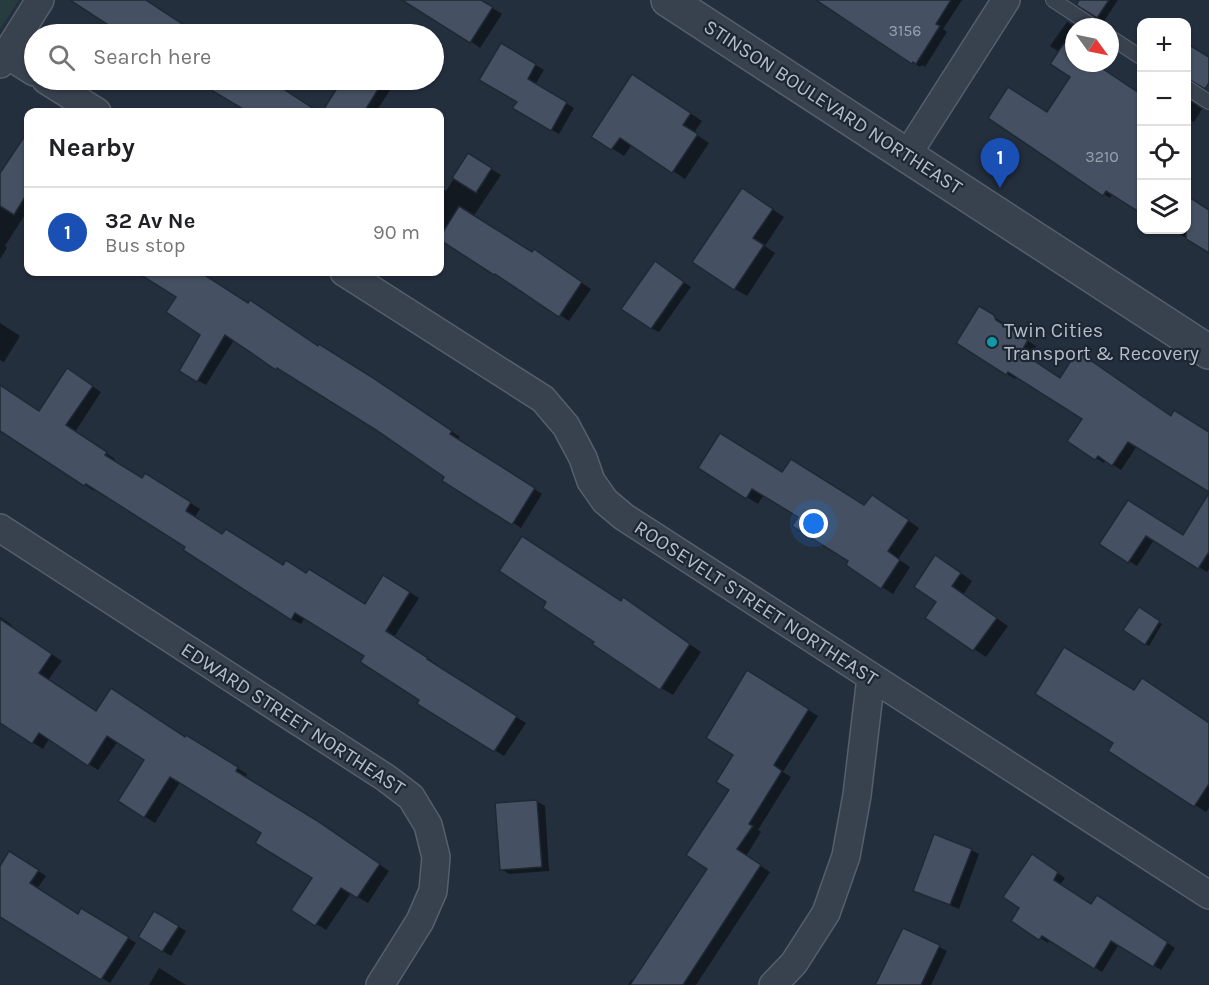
<!DOCTYPE html>
<html lang="en">
<head>
<meta charset="utf-8">
<style>
  body { margin:0; font-family:Karla,sans-serif; background:#f6f6f6; color:#202124 }
  .controls { position:absolute; right:18px; top:18px; display:grid; overflow:hidden; border-radius:12px; box-shadow:0 2px 4px #0004 }
  .controls button { width:54px; height:54px; display:grid; place-items:center; padding:0; border:0; border-bottom:2px solid #e0e0e0; background:#fff; color:#202124; font:30px sans-serif }
  .compass { position:absolute; left:1065px; top:18px; width:54px; height:54px; border-radius:50%; background:#fff; box-shadow:0 2px 4px #0004; rotate:123deg }
  .you { position:absolute; left:814px; top:524px; width:21px; height:21px; margin:-15px; border:4px solid #fff; border-radius:50%; background:#1a73e8; box-shadow:0 0 0 9px #1a73e833 }
  .badge { display:grid; place-items:center; width:39px; height:39px; border-radius:50%; background:#0b8043; color:#fff; font-size:20px; font-weight:700 }
  .pin { position:absolute; translate:-50% -50px; filter:drop-shadow(0 2px 3px #0008) }
  .pin::after { content:''; position:absolute; top:32px; width:21px; height:18px; background:inherit; clip-path:polygon(0 0,100% 0,50% 100%) }
  .list { margin:0; padding:0; list-style:none }
  h2 { display:flex; justify-content:space-between; align-items:center; height:78px; margin:0; padding:0 24px; font-size:26px }
  h2 small { font-size:20px; font-weight:400; color:#757577 }
  .list li { display:grid; grid-template-columns:39px 1fr auto; gap:18px; align-items:center; box-sizing:border-box; height:90px; padding:0 24px; border-top:2px solid #e0e0e0 }
  .list b { display:block; font-size:22px; white-space:nowrap }
  .list p { margin:0; font-size:20px; white-space:nowrap; color:#757577 }
  .list em { font-size:20px; font-style:normal; color:#757577 }
  .icon { flex:none; width:33px; height:33px; fill:none; stroke:currentColor; stroke-width:2; stroke-linecap:round; stroke-linejoin:round }
  .map { position:relative; flex:none; width:1209px; height:985px; overflow:hidden }
  .search { position:absolute; background:#fff; box-shadow:0 2px 4px #0004; left:24px; top:24px; width:420px; height:66px; display:flex; align-items:center; gap:15px; box-sizing:border-box; padding:0 21px; border-radius:33px; color:#757577; font-size:22px }
  .panel { position:absolute; background:#fff; box-shadow:0 2px 4px #0004; left:24px; top:108px; width:420px; height:168px; border-radius:12px }
  .map>svg:first-child { display:block }
</style>
</head>
<body>
<div class="map">
<svg width="1209" height="985" viewBox="0 0 1209 985">
  <rect width="100%" height="100%" fill="#242f3e"/>
  <polygon fill="#263c3f" points="0,0 19,0 0,29"/>
  <g fill="#0007">
    <polygon points="90,0 144,0 196,34 125,34 85,8"/>
    <polygon points="414,0 480,0 502,14 480,48"/>
    <polygon points="819,0 962,0 943,29 947,32 925,67 922,65 920,67"/>
    <polygon points="1079,0 1118,0 1104,21 1078,4"/>
    <polygon points="1067,22 1076,27 1074,27 1074,63 1092,63 1136,93 1142,85 1142,212 1113,193 1110,198 1104,194 1048,114 1072,77 1059,52 1050,46"/>
    <polygon points="501,45 544,70 535,85 574,108 559,134 515,108 519,101"/>
    <polygon points="196,80 270,80 318,112 250,112"/>
    <polygon points="344,80 391,80 395,82 376,112 323,112"/>
    <polygon points="645,83 702,121 694,133 709,143 685,179 632,144 624,156 593,136"/>
    <polygon points="1186,98 1202,109 1194,122 1186,117"/>
    <polygon points="17,151 28,158 28,210 5,246 7,248 0,259 0,176"/>
    <polygon points="469,155 501,175 473,217 532,254 543,257 591,289 569,321 440,237 440,187 446,191"/>
    <polygon points="754,197 784,217 765,246 775,253 747,296 735,289"/>
    <polygon points="1209,211 1209,254 1174,230 1186,230"/>
    <polygon points="663,268 691,287 659,332 651,328"/>
    <polygon points="139,272 199,272 248,304 379,383 460,437 458,440 542,494 521,528 377,429 286,372 276,368 234,340 206,385 181,371 202,334 178,297"/>
    <polygon points="979,308 1002,322 1004,326 1036,346 1028,358 1061,379 1172,417 1209,433 1209,490 1137,446 1121,470 1106,460 1104,463 1069,441 1084,419 1017,376 1015,379 958,343"/>
    <polygon points="0,323 20,336 4,362 0,360"/>
    <polygon points="77,376 101,392 75,432 115,459 114,461 143,480 155,481 200,509 194,518 223,536 283,566 307,575 366,606 393,582 419,598 394,637 437,664 435,666 526,723 504,756 419,703 421,700 366,655 305,617 301,624 291,619 187,547 95,489 94,491 85,485 0,429 0,386 39,413"/>
    <polygon points="700,468 783,474 865,507 883,503 919,528 898,559 910,567 893,594 882,587 800,516 764,494 758,504"/>
    <polygon points="1209,496 1209,569 1207,572 1154,540 1137,566 1101,544 1129,502 1184,536"/>
    <polygon points="948,564 972,581 963,595 1008,626 986,657 927,617 938,602"/>
    <polygon points="624,599 701,652 673,695 661,688"/>
    <polygon points="1139,609 1162,624 1149,646 1125,630"/>
    <polygon points="0,617 12,625 10,627 62,661 48,680 97,712 197,743 247,774 245,778 326,828 389,871 368,903 351,893 326,930 293,909 314,878 263,833 180,782 155,823 120,801 146,760 118,741 98,770 49,739 43,749 0,722"/>
    <polygon points="757,678 818,716 783,772 791,777 758,830 761,832 746,856 770,872 696,985 628,985 632,979 635,981 709,869 731,790 735,754"/>
    <polygon points="1134,692 1209,724 1209,808 1206,812 1110,751 1115,743"/>
    <polygon points="536,801 545,806 549,871 509,874 501,869"/>
    <polygon points="971,850 979,854 959,909 915,890"/>
    <polygon points="10,853 46,876 37,889 78,915 82,910 136,943 110,983 0,915 0,867"/>
    <polygon points="1040,861 1065,878 1060,885 1091,906 1105,901 1175,948 1161,970 1119,944 1102,972 1050,939 1048,943 1013,920 1021,908"/>
    <polygon points="155,913 186,931 171,956 140,937"/>
    <polygon points="904,930 947,951 931,985 877,985"/>
    <polygon points="159,968 167,973 186,985 149,985"/>
  </g>
  <g fill="#455162" stroke="#1f2835" stroke-width="1.5">
    <polygon points="70,0 146,0 198,34 122,34"/>
    <polygon points="402,0 481,0 493,7 470,43"/>
    <polygon points="816,0 951,0 936,24 940,26 916,64 913,62 912,64"/>
    <polygon points="1079,0 1109,0 1097,18 1076,5"/>
    <polygon points="501,43 536,64 528,79 567,102 551,131 512,108 517,102 479,80"/>
    <polygon points="1064,43 1074,50 1074,63 1094,63 1142,95 1142,214 1106,191 1103,196 988,118 1008,87 1047,112 1070,77 1050,64"/>
    <polygon points="1186,43 1209,57 1209,83 1205,89 1186,78"/>
    <polygon points="632,74 691,113 683,125 698,134 672,173 620,138 611,150 591,137"/>
    <polygon points="194,80 270,80 319,112 248,112"/>
    <polygon points="342,80 384,80 364,112 322,112"/>
    <polygon points="28,131 28,192 14,215 0,206 0,173"/>
    <polygon points="468,153 492,168 476,193 452,178"/>
    <polygon points="742,188 773,209 753,238 764,245 734,290 692,262"/>
    <polygon points="1186,195 1209,210 1209,253 1186,239"/>
    <polygon points="459,206 532,252 534,249 582,282 559,317 495,274 494,275 440,240 440,237"/>
    <polygon points="655,261 684,282 651,329 621,309"/>
    <polygon points="136,272 200,272 248,303 250,300 318,346 319,344 370,376 452,431 450,434 535,488 512,525 442,481 444,477 376,430 277,368 276,370 225,335 197,382 179,371 200,335 166,312 176,297"/>
    <polygon points="979,306 994,315 996,320 1028,340 1021,352 1060,378 1077,351 1171,416 1174,410 1209,432 1209,492 1128,442 1112,466 1098,456 1095,460 1067,441 1082,419 1008,372 1006,375 956,343"/>
    <polygon points="67,368 93,386 66,425 107,452 105,455 142,478 145,473 191,502 186,511 222,534 226,529 283,565 286,560 306,573 309,569 365,604 383,575 410,592 386,631 428,658 427,659 517,716 494,752 417,704 419,700 360,662 364,656 295,613 291,620 183,550 185,547 86,484 84,486 0,431 0,385 39,411"/>
    <polygon points="720,433 782,472 791,459 864,505 872,495 909,520 888,551 900,560 881,589 846,565 848,561 792,526 798,517 752,489 746,499 698,468"/>
    <polygon points="1209,493 1209,552 1198,569 1146,536 1128,563 1099,544 1128,500 1183,535"/>
    <polygon points="522,536 621,601 623,597 690,644 660,690 592,644 594,642 543,608 546,602 499,571"/>
    <polygon points="935,555 961,573 952,586 997,618 973,651 925,618 936,602 914,587"/>
    <polygon points="1139,607 1160,621 1145,645 1123,630"/>
    <polygon points="0,619 52,654 39,673 96,711 111,688 185,737 186,735 238,767 236,771 316,820 380,864 357,898 341,888 315,926 291,910 312,878 255,843 261,833 170,777 144,818 118,801 144,760 107,736 88,766 39,733 32,744 0,723"/>
    <polygon points="1064,647 1134,690 1142,678 1209,723 1209,784 1194,807 1108,751 1113,743 1035,694"/>
    <polygon points="747,670 809,709 774,765 782,771 749,824 753,826 737,849 761,865 683,985 630,985 707,869 686,855 729,790 716,782 733,755 706,738"/>
    <polygon points="537,800 542,867 500,870 495,803"/>
    <polygon points="934,834 972,849 950,905 913,891"/>
    <polygon points="9,851 39,870 30,883 78,914 81,908 129,937 101,980 0,917 0,866"/>
    <polygon points="1032,854 1058,872 1054,880 1091,904 1097,895 1168,942 1153,967 1111,941 1094,969 1042,936 1039,940 1011,921 1019,908 1003,897"/>
    <polygon points="154,911 179,926 162,952 138,937"/>
    <polygon points="903,928 940,945 921,985 875,985"/>
  </g>
  <g fill="none" stroke-linecap="round" stroke-linejoin="round">
    <defs>
      <g id="service">
        <polyline points="1053,0 1094,27"/>
        <polyline points="1110,37 1142,58"/>
        <polyline points="1186,87 1209,102"/>
      </g>
      <g id="minor">
        <polyline points="6,54 34,72"/>
        <polyline points="0,64 40,0"/>
        <polyline points="46,80 97,112"/>
        <polyline points="907,155 1006,0"/>
        <polyline points="344,272 543,399 566,426 583,458 591,481 605,501 624,517 1209,895"/>
        <polyline points="0,528 386,778 411,797 428,825 436,857 433,891 420,921 380,985"/>
        <polyline points="773,985 794,963 826,913 846,856 857,795 871,677"/>
      </g>
      <polyline id="tertiary" points="668,0 1209,352"/>
    </defs>
    <use href="#service" stroke="#565f6c" stroke-width="16"/>
    <use href="#minor" stroke="#565f6c" stroke-width="30"/>
    <use href="#tertiary" stroke="#565f6c" stroke-width="36"/>
    <use href="#service" stroke="#38414e" stroke-width="14"/>
    <use href="#minor" stroke="#38414e" stroke-width="27"/>
    <use href="#tertiary" stroke="#38414e" stroke-width="33"/>
  </g>
  <circle fill="#0f9aa8" stroke="#1d2633" stroke-width="2" cx="992" cy="342" r="6"/>
  <g text-anchor="middle" dominant-baseline="central" stroke-width="4.5" stroke-linejoin="round" paint-order="stroke">
    <g font-size="16" fill="#98a1af">
      <text x="905" y="30">3156</text>
      <text x="1102" y="156">3210</text>
    </g>
    <g font-size="20" fill="#b4bcc9" stroke="#1d2633">
      <text transform="translate(833 107) rotate(33)">STINSON BOULEVARD NORTHEAST</text>
      <text transform="translate(756 603) rotate(33)">ROOSEVELT STREET NORTHEAST</text>
      <text transform="translate(293 719) rotate(33)">EDWARD STREET NORTHEAST</text>
    </g>
    <g font-size="20" fill="#b4bcc9" stroke="#1d2633" text-anchor="start">
      <text x="1004" y="330">Twin Cities<tspan x="1004" dy="23">Transport &amp; Recovery</tspan></text>
    </g>
  </g>
</svg>
<div class="controls">
<button>+</button>
<button>−</button>
<button><svg class="icon" aria-label="locate" viewBox="0 0 24 24"><circle cx="12" cy="12" r="6"/><path d="M12 2v4M12 18v4M2 12h4M18 12h4"/></svg></button>
<button><svg class="icon" aria-label="layers" viewBox="0 0 24 24"><path d="M12 4l9 5-9 5-9-5zM3 14l9 5 9-5"/></svg></button>
</div>
<svg class="compass" viewBox="-18 -18 36 36"><path d="M0-13l5 13h-10z" fill="#e53935"/><path d="M0 13l5-13h-10z" fill="#757577"/></svg>
<div class="you"></div>
<div class="pin badge" style="left:1000px;top:188px;background:#1a4fb4">1</div>
<div class="search"><svg class="icon" aria-label="search" viewBox="0 0 24 24"><circle cx="10" cy="10" r="6"/><path d="M15 15l6 6"/></svg>Search here</div>
<section class="panel">
<h2>Nearby<small></small></h2>
<ul class="list">
<li><span class="badge" style="background:#1a4fb4">1</span><div><b>32 Av Ne</b><p>Bus stop</p></div><em>90 m</em></li>
</ul>
</section>
</div>
</body>
</html>
